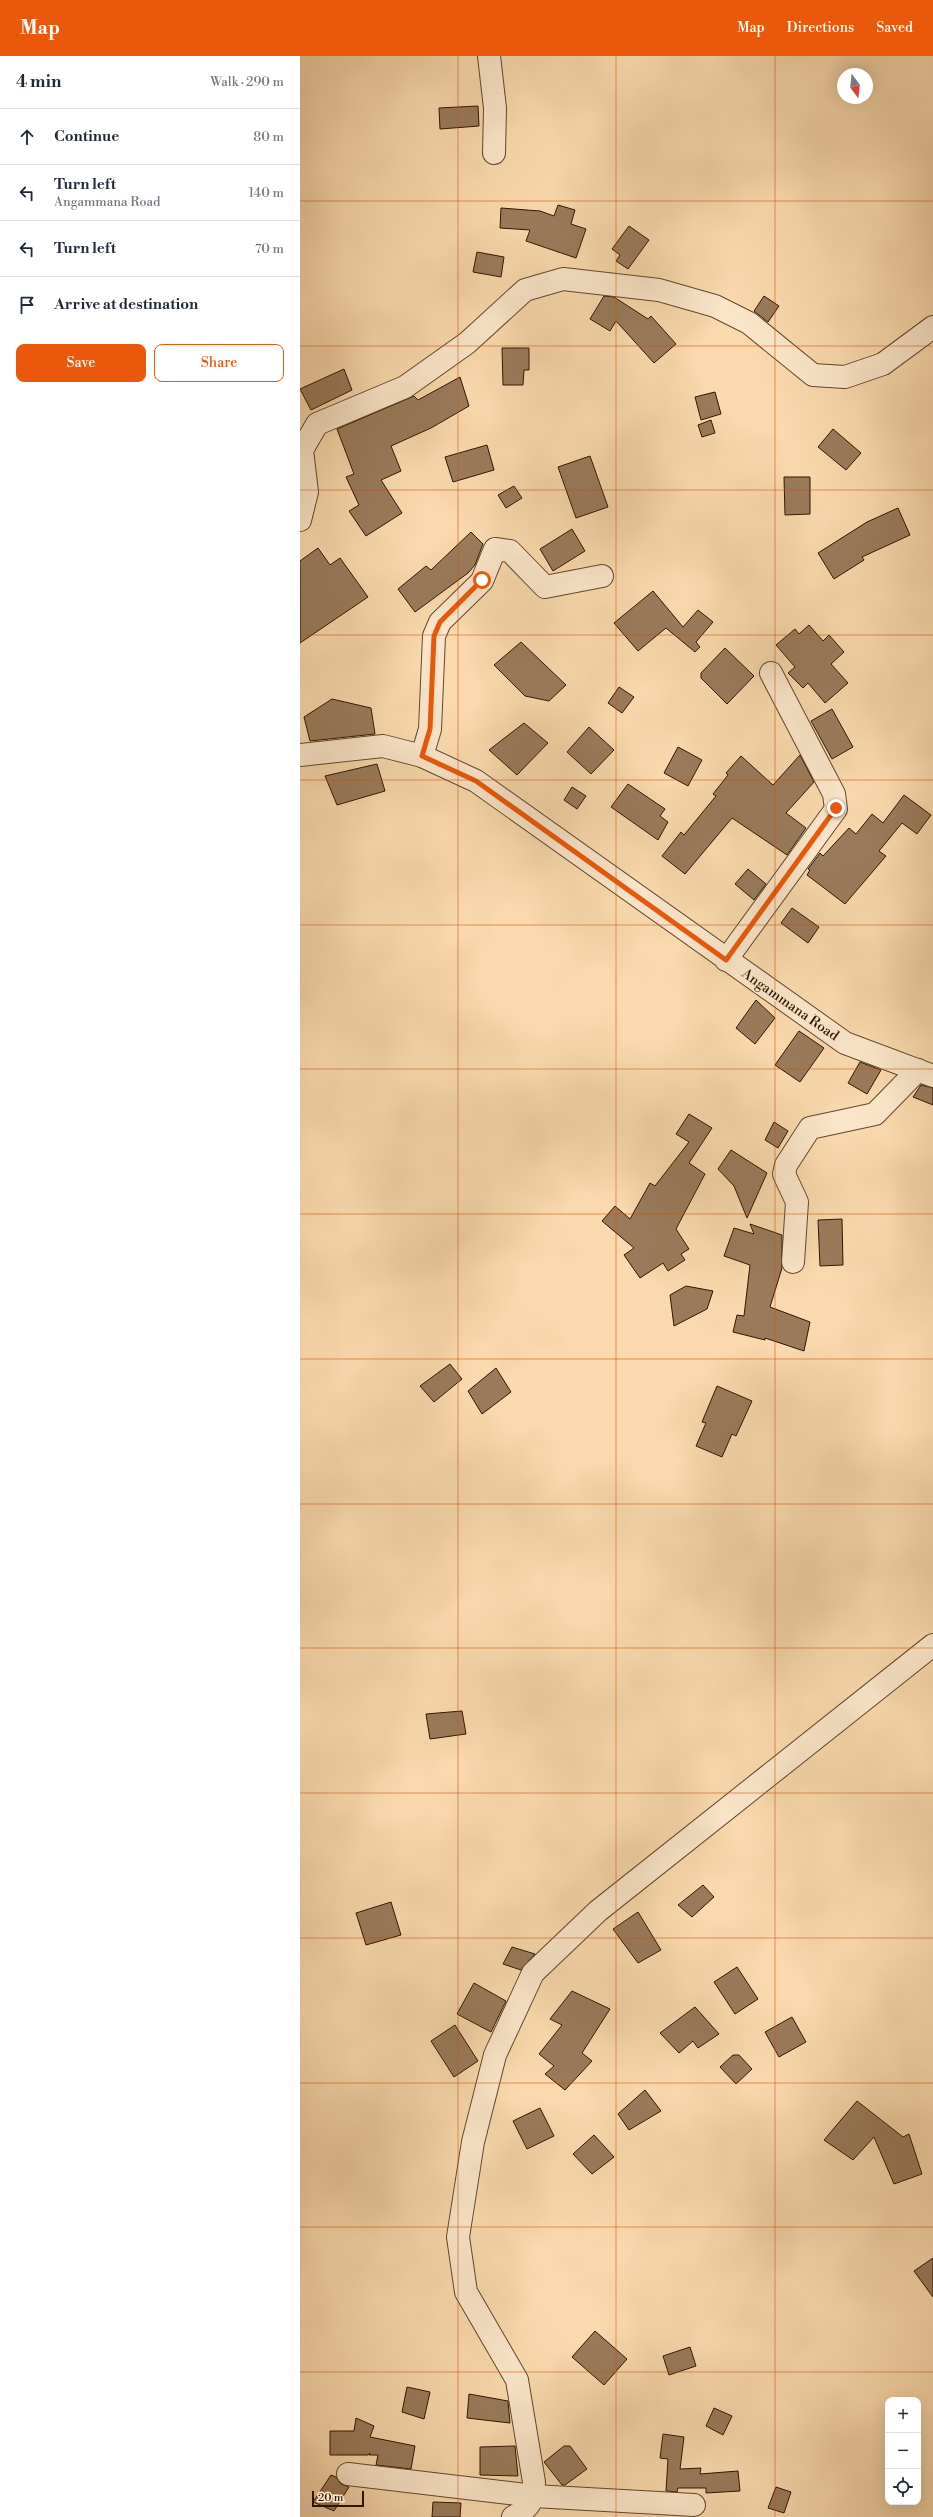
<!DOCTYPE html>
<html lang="en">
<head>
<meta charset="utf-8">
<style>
  body { margin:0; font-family:"Libre Bodoni",serif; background:#f6f6f7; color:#1f2937 }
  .controls { position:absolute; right:12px; bottom:12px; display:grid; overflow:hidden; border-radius:8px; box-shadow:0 4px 16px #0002 }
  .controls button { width:36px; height:36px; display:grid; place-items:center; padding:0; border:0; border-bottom:1px solid #e0e1e3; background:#fff; color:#1f2937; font:20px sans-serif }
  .compass { position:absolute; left:537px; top:12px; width:36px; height:36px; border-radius:50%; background:#fff; box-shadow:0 4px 16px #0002; rotate:165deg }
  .scale { position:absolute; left:12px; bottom:10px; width:52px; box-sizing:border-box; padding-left:4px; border:2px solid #301602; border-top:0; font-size:11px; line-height:14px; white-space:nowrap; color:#301602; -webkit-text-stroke:3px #fbe6ca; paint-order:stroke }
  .stop { position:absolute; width:12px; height:12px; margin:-9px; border:3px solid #ea580c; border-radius:50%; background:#fff }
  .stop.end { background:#ea580c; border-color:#fff; box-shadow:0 1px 4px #0008 }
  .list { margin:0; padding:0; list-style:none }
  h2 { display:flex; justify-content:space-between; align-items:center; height:52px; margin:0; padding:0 16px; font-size:17px }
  h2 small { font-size:13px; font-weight:400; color:#747a83 }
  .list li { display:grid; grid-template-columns:26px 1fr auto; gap:12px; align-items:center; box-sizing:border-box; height:56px; padding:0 16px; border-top:1px solid #e0e1e3 }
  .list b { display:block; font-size:15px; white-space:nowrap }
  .list p { margin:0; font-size:13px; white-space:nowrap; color:#747a83 }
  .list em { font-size:13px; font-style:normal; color:#747a83 }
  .actions { display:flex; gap:8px; padding:12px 16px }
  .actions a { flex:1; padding:9px 0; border:1px solid #ea580c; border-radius:8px; text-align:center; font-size:14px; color:#ea580c }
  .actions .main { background:#ea580c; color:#fff }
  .icon { flex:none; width:22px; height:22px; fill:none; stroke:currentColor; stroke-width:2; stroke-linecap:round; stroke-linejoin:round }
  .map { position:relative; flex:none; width:633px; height:2461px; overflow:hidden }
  header { display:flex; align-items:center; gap:24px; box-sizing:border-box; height:56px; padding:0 20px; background:#ea580c; color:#fff }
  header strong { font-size:19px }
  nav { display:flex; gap:22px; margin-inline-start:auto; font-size:14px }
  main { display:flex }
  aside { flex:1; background:#fff }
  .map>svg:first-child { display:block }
</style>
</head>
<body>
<header>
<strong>Map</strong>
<nav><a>Map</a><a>Directions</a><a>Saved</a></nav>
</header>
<main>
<aside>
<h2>4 min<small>Walk · 290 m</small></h2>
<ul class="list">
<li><svg class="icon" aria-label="ahead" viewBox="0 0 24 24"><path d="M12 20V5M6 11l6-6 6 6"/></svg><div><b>Continue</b></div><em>80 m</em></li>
<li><svg class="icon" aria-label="left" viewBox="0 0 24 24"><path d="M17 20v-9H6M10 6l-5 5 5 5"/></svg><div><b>Turn left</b><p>Angammana Road</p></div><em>140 m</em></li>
<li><svg class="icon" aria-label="left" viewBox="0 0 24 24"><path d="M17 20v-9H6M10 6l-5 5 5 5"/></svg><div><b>Turn left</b></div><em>70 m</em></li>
<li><svg class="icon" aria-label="arrive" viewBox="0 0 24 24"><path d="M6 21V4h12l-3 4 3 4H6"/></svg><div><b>Arrive at destination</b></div></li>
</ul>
<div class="actions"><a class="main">Save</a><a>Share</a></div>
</aside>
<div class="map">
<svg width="633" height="2461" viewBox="0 0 633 2461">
  <rect width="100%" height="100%" fill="#f9d9ad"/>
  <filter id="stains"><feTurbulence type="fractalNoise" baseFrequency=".005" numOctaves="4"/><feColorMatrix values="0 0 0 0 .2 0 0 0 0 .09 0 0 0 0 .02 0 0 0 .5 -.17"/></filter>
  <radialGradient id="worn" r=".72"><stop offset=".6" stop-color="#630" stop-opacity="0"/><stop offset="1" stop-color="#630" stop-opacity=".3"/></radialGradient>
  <g fill="#997b5b" stroke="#301602">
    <polygon points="178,50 179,70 140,73 139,52"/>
    <polygon points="258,149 275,154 271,168 286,173 276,202 226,185 230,174 200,172 201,152 240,155 254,160"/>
    <polygon points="329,170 349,184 328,213 316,205 320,199 312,193"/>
    <polygon points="177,196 204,201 201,221 173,216"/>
    <polygon points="304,240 314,241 348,263 351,260 376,288 354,307 316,265 310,275 290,263"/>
    <polygon points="464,240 479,250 468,266 454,255"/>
    <polygon points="202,292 229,292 229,314 224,314 223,329 203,329"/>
    <polygon points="44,313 52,334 11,354 0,333"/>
    <polygon points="160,321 169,350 131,372 91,390 101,415 81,424 102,457 66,480 49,455 59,449 46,421 54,418 37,373 114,340 118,344"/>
    <polygon points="415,336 421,358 401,364 395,341"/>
    <polygon points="411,364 415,377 402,381 398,369"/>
    <polygon points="533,373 561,397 546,414 518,391"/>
    <polygon points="187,389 194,414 153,426 145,401"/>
    <polygon points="290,400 308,451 276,462 258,411"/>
    <polygon points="484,421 510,421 510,458 485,459"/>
    <polygon points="214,430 222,442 206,452 198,439"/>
    <polygon points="598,452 610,479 562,501 564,504 534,523 518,497 567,466"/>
    <polygon points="272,473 285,495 253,515 240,493"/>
    <polygon points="171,476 183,488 175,509 168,517 115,556 98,533 126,510 131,514"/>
    <polygon points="18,492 30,509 40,502 68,541 0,587 0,505"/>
    <polygon points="353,535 383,571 398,554 413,566 396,586 400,591 395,596 366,572 338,595 314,567"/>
    <polygon points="509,569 523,585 529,579 544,596 531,608 548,627 525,647 508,627 503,632 488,617 495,611 476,589 495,573 499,578"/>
    <polygon points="221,586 266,629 249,645 225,640 194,609"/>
    <polygon points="425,592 454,620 427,648 401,622 401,617"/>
    <polygon points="319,631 334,641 322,657 308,647"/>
    <polygon points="32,643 71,652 75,678 10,685 4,661"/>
    <polygon points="532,653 553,691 532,703 511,665"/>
    <polygon points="224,667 248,687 217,719 189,694"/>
    <polygon points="289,671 314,694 291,718 267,696"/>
    <polygon points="378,691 402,704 388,730 364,717"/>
    <polygon points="500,699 514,726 486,757 506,772 487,799 432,762 385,818 362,800 381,776 384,779 416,740 413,738 428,719 426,717 441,700 473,729"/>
    <polygon points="77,708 85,735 37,749 25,720"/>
    <polygon points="328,728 365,753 360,760 368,766 358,784 311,751"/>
    <polygon points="272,731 286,740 277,753 264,744"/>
    <polygon points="604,739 631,759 617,778 602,767 579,795 586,800 545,848 507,819 510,814 508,813 520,797 523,800 549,772 556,778 572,758 583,767"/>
    <polygon points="448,813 466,828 454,844 435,828"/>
    <polygon points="492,852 519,871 508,887 481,867"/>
    <polygon points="456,944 475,962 455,988 436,972"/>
    <polygon points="499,975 524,992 500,1026 475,1009"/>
    <polygon points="560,1006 581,1014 567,1038 548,1027"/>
    <polygon points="621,1029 633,1032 633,1049 613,1041"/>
    <polygon points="389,1058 412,1072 389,1107 405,1118 376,1173 389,1193 381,1198 385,1204 368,1215 363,1207 340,1222 324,1199 334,1192 302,1165 315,1150 330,1163 350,1127 355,1130 389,1086 376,1078"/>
    <polygon points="474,1066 488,1075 478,1092 465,1084"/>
    <polygon points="431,1094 467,1117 447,1162 434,1130 418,1113"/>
    <polygon points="542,1163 543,1209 520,1210 518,1164"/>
    <polygon points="450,1168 482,1179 482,1212 470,1251 510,1266 504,1295 465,1282 465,1284 433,1276 437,1259 444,1260 450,1209 424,1200 434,1172 454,1178"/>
    <polygon points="386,1230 413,1235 407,1253 374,1270 370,1239"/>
    <polygon points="150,1308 162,1323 134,1346 120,1330"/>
    <polygon points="196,1312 211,1336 182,1358 168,1335"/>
    <polygon points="417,1330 452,1345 436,1380 432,1378 422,1401 396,1390 406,1367 402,1366"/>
    <polygon points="162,1655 166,1678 130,1683 126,1658"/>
    <polygon points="403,1829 414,1841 392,1861 378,1849"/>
    <polygon points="91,1846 101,1879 66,1889 56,1857"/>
    <polygon points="338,1856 361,1894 338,1907 313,1873"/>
    <polygon points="212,1891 235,1898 221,1914 203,1908"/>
    <polygon points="437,1911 458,1943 435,1958 414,1926"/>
    <polygon points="174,1927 206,1945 191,1976 157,1958"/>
    <polygon points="272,1935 310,1953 282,1997 292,2005 265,2034 245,2018 254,2010 239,1998 262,1969 250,1963"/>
    <polygon points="395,1951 419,1978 398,1992 393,1985 379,1997 360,1977"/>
    <polygon points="492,1961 506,1986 479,2001 465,1976"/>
    <polygon points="155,1969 178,2005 154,2021 131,1985"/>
    <polygon points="433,1999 439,1999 452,2013 436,2028 420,2011"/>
    <polygon points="345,2034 361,2055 329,2074 318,2058"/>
    <polygon points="557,2045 603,2081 609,2078 622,2118 594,2128 574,2081 553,2104 524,2084"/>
    <polygon points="240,2052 254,2080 227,2093 213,2065"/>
    <polygon points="294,2079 314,2101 292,2118 273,2098"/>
    <polygon points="633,2202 633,2241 614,2215"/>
    <polygon points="295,2275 327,2303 304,2329 272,2301"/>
    <polygon points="390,2291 396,2310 369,2319 363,2300"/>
    <polygon points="107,2331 130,2336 124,2363 102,2356"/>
    <polygon points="169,2338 208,2345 210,2367 167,2362"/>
    <polygon points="414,2352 432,2360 423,2379 406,2370"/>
    <polygon points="56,2362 74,2370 70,2381 115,2390 111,2413 76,2409 78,2399 69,2399 70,2397 68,2399 30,2399 30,2375 54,2375"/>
    <polygon points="363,2378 384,2381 380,2413 401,2412 400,2418 438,2415 440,2435 406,2437 406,2432 378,2432 377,2436 366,2435 368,2403 360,2402"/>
    <polygon points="215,2390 218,2420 180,2419 180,2391"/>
    <polygon points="264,2390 270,2390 287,2413 265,2429 262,2429 244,2406"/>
    <polygon points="31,2419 36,2421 41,2428 49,2431 34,2455 13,2446"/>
    <polygon points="476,2431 491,2436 484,2457 468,2452"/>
    <polygon points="133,2446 161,2447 160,2461 132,2461"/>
  </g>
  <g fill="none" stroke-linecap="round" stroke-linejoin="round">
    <defs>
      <g id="minor">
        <polyline points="189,0 195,52 194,97"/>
        <polyline points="0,464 7,436 2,394 17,368 105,331 167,287 225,234 263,223 359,234 415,250 449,267 513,319 545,321 583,308 633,271"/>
        <polyline points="0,699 83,690 122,700 176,725 545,987 633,1020"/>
        <polyline points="122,700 130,673 134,580 140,566 182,525 195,493 210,495 245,531 302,520"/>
        <polyline points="426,904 536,753 534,738 471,617"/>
        <polyline points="493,1206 497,1146 484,1118 486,1109 510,1072 575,1058 618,1014"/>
        <polyline points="48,2418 234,2440 394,2449"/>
        <path d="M 213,2461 C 230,2452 233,2446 234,2426 L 217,2324 L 166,2236 L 158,2181 L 173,2086 L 195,1999 L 233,1917 L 298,1855 L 633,1589"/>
      </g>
    </defs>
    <use href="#minor" stroke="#62472d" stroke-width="24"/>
    <use href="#minor" stroke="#fbe6ca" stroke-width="22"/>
  </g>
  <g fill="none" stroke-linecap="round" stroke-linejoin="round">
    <polyline stroke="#ea580c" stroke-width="5" points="182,524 140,566 134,580 130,673 122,700 176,725 426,904 536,752"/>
  </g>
  <path fill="none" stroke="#d6520b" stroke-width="1" stroke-opacity="0.55" d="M 158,0 L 158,2461M 316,0 L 316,2461M 475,0 L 475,2461M 0,145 L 633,145M 0,290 L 633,290M 0,434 L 633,434M 0,579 L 633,579M 0,724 L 633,724M 0,869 L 633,869M 0,1013 L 633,1013M 0,1158 L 633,1158M 0,1303 L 633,1303M 0,1448 L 633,1448M 0,1592 L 633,1592M 0,1737 L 633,1737M 0,1882 L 633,1882M 0,2027 L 633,2027M 0,2171 L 633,2171M 0,2316 L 633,2316"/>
  <g text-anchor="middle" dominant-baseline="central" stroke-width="3" stroke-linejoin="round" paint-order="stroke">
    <g font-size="14" fill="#301602" stroke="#fbe6ca">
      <text transform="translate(490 949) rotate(35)">Angammana Road</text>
    </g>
  </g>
  <rect width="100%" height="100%" filter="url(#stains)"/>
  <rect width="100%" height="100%" fill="url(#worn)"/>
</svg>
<div class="controls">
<button>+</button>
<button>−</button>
<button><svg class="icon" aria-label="locate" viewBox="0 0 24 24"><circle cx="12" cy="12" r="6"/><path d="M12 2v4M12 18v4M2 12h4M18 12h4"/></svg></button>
</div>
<svg class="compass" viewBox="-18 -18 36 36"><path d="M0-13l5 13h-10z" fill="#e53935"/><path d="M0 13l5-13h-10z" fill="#747a83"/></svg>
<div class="scale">20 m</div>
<div class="stop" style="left:182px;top:524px"></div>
<div class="stop end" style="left:536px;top:752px"></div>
</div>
</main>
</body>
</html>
